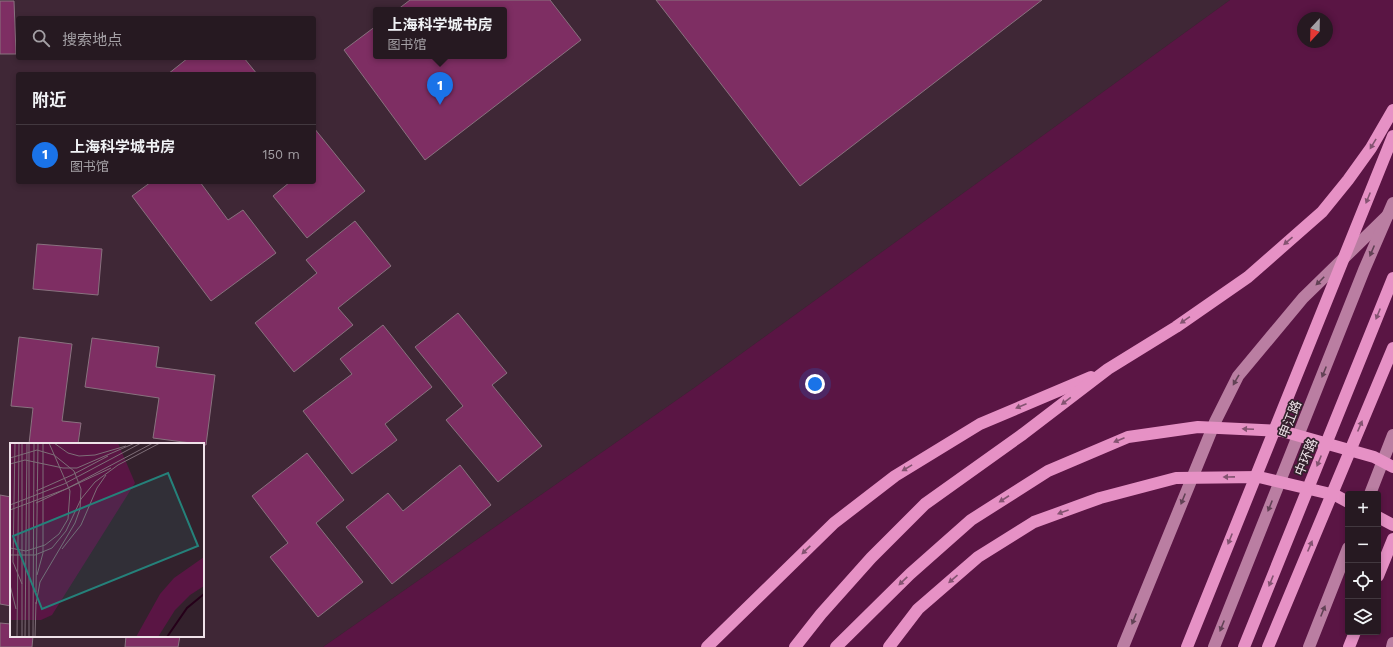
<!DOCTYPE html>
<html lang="zh">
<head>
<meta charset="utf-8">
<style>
  body { margin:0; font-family:"Work Sans","Noto Sans SC",sans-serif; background:#32262e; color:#f1f3f6 }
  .controls { position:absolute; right:12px; bottom:12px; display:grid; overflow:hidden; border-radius:4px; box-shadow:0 2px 6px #0003 }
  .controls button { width:36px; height:36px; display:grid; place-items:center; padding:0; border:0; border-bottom:1px solid #42383f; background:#261921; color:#f1f3f6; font:20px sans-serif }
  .compass { position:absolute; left:1297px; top:12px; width:36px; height:36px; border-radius:50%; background:#261921; box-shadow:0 2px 6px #0003; rotate:202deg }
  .you { position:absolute; left:815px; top:384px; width:14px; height:14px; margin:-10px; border:3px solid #fff; border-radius:50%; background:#1a73e8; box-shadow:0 0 0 6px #1a73e833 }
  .badge { display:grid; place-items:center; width:26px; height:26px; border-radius:50%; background:#1a73e8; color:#fff; font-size:13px; font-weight:700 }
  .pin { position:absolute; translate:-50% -33px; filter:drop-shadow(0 1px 2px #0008) }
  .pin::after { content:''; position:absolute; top:21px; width:14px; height:12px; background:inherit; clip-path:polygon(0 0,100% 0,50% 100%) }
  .popup { position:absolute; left:373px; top:7px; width:134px; height:52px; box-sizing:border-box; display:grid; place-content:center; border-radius:4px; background:#261921; filter:drop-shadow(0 1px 3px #0005); font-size:13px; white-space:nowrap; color:#a4a0a5 }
  .popup b { font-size:15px; color:#f1f3f6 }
  .popup::after { content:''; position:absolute; left:50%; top:100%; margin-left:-8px; border:8px solid transparent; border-top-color:#261921 }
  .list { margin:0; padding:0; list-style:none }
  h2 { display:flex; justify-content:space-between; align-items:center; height:52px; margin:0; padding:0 16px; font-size:17px }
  h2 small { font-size:13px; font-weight:400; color:#a4a0a5 }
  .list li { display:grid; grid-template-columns:26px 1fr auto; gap:12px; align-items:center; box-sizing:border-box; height:60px; padding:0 16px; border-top:1px solid #42383f }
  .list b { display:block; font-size:15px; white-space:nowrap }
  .list p { margin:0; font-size:13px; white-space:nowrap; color:#a4a0a5 }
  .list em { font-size:13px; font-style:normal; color:#a4a0a5 }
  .icon { flex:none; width:22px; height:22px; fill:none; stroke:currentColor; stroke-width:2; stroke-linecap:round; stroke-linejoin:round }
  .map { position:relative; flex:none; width:1393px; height:647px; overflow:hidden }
  .search { position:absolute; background:#261921; box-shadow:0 2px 6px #0003; left:16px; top:16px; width:300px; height:44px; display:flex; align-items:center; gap:10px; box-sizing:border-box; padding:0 14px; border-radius:4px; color:#a4a0a5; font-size:15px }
  .panel { position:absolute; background:#261921; box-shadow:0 2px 6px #0003; left:16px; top:72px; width:300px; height:112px; border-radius:4px }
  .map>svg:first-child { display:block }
</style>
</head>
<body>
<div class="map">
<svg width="1393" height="647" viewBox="0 0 1393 647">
  <rect width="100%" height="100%" fill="#33212c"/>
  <path fill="#3f2736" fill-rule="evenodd" d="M 0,0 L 1230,0 L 694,388 L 323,647 L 0,647 ZM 376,10 L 504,10 L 504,56 L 376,56 ZM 18,18 L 314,18 L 314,58 L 18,58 ZM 18,74 L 314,74 L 314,182 L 18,182 ZM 11,444 L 203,444 L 203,636 L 11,636 Z"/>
  <path fill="#5a1544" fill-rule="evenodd" d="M 1230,0 L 1393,0 L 1393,647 L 323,647 L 694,388 ZM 1303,18 L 1327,18 L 1327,42 L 1303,42 ZM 1348,494 L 1378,494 L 1378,632 L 1348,632 Z"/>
  <g fill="#7e2e63" stroke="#89727f">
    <polygon points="410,0 550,0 581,40 425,160 344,50 376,26 376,56 504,56 504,10 397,10"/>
    <polygon points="656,0 1042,0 800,186"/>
    <polygon points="0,1 14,1 16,54 0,54"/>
    <polygon points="188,58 244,58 257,74 168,74"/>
    <polygon points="314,128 365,191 307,238 273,196 290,182 314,182"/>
    <polygon points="151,182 200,182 228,220 243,210 276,253 211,301 132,196"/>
    <polygon points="355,221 391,266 338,308 353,325 294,372 255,323 317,273 306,260"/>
    <polygon points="37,244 102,249 98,295 33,289"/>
    <polygon points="458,313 507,373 492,385 542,446 498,482 446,420 463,406 415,347"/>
    <polygon points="383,325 432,387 385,424 397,440 352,474 303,411 352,374 340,359"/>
    <polygon points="19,337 72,344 62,421 81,423 78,444 29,444 33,408 11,406"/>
    <polygon points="92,338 159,347 156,367 215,375 206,445 153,438 159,398 85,387"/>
    <polygon points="307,453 344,500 316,523 363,582 318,617 270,557 288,543 252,496"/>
    <polygon points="460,465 491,505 392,584 346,527 388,493 403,511"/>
    <polygon points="0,495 11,497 11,606 0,604"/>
    <polygon points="0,623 11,624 11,636 33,636 32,647 0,647"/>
    <polygon points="126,636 180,636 178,647 125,647"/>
  </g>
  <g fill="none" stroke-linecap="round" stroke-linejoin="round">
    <g stroke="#ba7ea2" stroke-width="12">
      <polyline points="1370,494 1393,435"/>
      <polyline points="1123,647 1215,422 1238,376 1303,298 1388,215"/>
      <polyline points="1214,647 1364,270 1393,203"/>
      <polyline points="1309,647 1348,548"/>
      <polyline points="1392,647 1393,643"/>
    </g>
    <g stroke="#e691c5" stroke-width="12">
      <polyline points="1378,517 1393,525"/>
      <polyline points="1378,576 1393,539"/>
      <polyline points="707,647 834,523 895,476 980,424 1091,377"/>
      <polyline points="795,647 821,614 871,558 925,504 1023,434 1108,369 1176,327 1248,277 1322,212 1348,180 1371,148 1393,110"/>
      <polyline points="836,647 910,574 971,520 1048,471 1128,437 1198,427 1282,431 1374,457 1393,467"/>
      <polyline points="889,647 918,609 978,557 1034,522 1100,498 1176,478 1259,477 1335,495 1348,502"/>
      <polyline points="1187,647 1393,136"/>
      <polyline points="1244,647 1393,278"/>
      <polyline points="1268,647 1393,348"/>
      <polyline points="1349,647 1355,632"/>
    </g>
  </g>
  <defs><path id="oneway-solid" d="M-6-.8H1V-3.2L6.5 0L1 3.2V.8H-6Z"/></defs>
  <g fill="#845371">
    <use href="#oneway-solid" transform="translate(1373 144) rotate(121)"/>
    <use href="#oneway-solid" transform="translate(1368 198) rotate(112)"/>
    <use href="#oneway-solid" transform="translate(1288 241) rotate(139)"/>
    <use href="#oneway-solid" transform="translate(1378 314) rotate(112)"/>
    <use href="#oneway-solid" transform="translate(1185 320) rotate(145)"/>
    <use href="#oneway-solid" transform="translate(1066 401) rotate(143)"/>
    <use href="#oneway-solid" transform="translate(1021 406) rotate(157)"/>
    <use href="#oneway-solid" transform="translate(1360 426) rotate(-67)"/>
    <use href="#oneway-solid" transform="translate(1248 429) rotate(-178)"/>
    <use href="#oneway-solid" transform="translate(1119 440) rotate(157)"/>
    <use href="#oneway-solid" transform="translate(1319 461) rotate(112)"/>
    <use href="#oneway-solid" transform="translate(907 468) rotate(149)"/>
    <use href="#oneway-solid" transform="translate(1229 477) rotate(179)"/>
    <use href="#oneway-solid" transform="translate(1004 499) rotate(147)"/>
    <use href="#oneway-solid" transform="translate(1063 512) rotate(160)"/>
    <use href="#oneway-solid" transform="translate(1230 539) rotate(112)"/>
    <use href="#oneway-solid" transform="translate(1310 546) rotate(-67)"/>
    <use href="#oneway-solid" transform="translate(806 550) rotate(136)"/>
    <use href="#oneway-solid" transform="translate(953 579) rotate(139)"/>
    <use href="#oneway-solid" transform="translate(903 581) rotate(136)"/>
    <use href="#oneway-solid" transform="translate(1271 581) rotate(112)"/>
  </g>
  <g fill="#624255">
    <use href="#oneway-solid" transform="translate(1372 251) rotate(113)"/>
    <use href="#oneway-solid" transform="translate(1320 281) rotate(135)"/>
    <use href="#oneway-solid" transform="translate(1324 372) rotate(112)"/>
    <use href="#oneway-solid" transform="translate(1236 380) rotate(120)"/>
    <use href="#oneway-solid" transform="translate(1183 499) rotate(112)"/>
    <use href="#oneway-solid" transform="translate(1270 506) rotate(112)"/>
    <use href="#oneway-solid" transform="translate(1323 611) rotate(-68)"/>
    <use href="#oneway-solid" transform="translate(1134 619) rotate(112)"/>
    <use href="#oneway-solid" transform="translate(1222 626) rotate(112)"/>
  </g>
  <g text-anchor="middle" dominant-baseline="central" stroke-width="3.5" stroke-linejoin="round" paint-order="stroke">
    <g font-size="13" fill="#efe2e9" stroke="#33212c">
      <text transform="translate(1290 419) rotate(-68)">申江路</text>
      <text transform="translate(1306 457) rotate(-68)">中环路</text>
    </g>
  </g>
  <g transform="translate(10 443)">
    <rect width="194" height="194" fill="#33212c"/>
    <path d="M 0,0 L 108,0 L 125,40 L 42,172 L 31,177 L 1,177 ZM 194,114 L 194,143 L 180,152 L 165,167 L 148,194 L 126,194 L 150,151 L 164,135 Z" fill="#5a1544"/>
    <path fill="none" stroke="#250019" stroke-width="2" d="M 157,194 L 177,165 L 194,151"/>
    <path fill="none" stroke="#7e6e78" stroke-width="1" d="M 5,0 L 3,119 L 12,141M 19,0 L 19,194M 44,0 L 58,10 L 69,13 L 85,12 L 116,3M 0,15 L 27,7 L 44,12 L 64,28 L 71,46 L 70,66 L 65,80 L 30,139 L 26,161M 0,21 L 15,17 L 53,25 L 67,25 L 125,0M 26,48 L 62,32 L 98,13M 26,60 L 101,25M 0,62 L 54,41 L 131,0M 0,67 L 56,46 L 143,0M 0,105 L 16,108 L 35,102 L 49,91 L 58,76 L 60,48 L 39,0M 52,106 L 71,82 L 87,45 L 96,32M 0,112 L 25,112 L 42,105 L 56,88 L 71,56 L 85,39 L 108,22 L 150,0M 27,132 L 33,110 L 33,0M 0,142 L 6,166M 26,149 L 28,0M 7,194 L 9,0M 12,194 L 12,0M 15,194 L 17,0M 23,194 L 24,0M 25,194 L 26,159"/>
    <path fill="#25817a" fill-opacity="0.15" stroke="#25817a" stroke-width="2" d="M 158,30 L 188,103 L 32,166 L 3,93 Z"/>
    <rect width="194" height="194" fill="none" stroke="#efe2e9" stroke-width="2"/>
  </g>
</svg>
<div class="controls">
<button>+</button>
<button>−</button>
<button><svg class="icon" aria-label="locate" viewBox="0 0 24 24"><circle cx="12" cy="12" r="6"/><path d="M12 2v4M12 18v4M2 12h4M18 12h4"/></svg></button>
<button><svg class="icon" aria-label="layers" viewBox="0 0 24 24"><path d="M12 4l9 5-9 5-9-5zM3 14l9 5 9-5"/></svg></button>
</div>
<svg class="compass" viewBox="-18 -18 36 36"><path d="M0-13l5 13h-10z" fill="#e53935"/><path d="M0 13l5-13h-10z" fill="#a4a0a5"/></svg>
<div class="you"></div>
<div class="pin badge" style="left:440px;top:105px">1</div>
<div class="popup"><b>上海科学城书房</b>图书馆</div>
<div class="search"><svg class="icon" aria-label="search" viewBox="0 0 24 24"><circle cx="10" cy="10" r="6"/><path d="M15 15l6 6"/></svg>搜索地点</div>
<section class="panel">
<h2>附近<small></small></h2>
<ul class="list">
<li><span class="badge">1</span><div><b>上海科学城书房</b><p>图书馆</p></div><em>150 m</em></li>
</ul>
</section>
</div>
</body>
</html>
